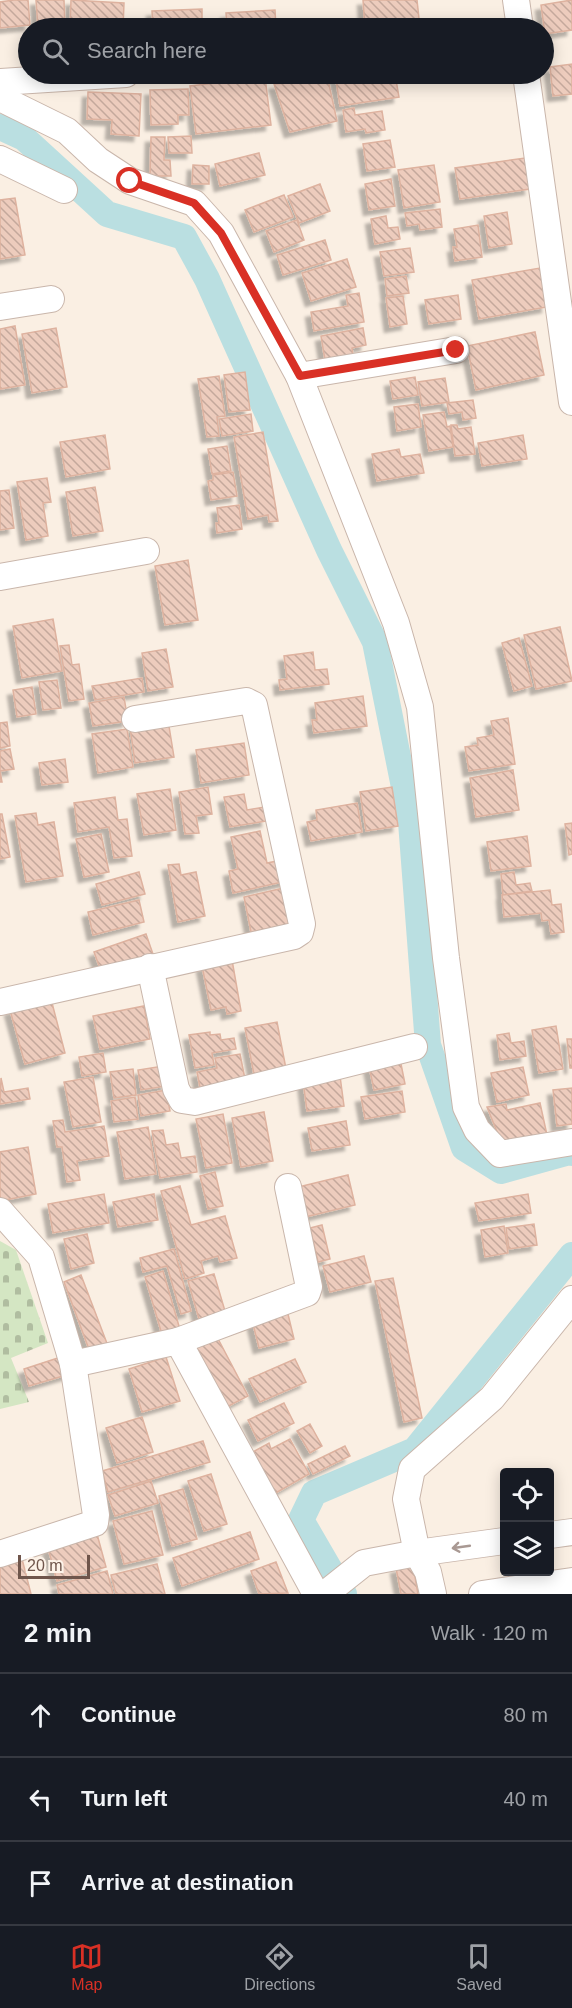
<!DOCTYPE html>
<html lang="en">
<head>
<meta charset="utf-8">
<style>
  body { margin:0; font-family:Arial,sans-serif; background:#20242c; color:#f1f3f6 }
  .controls { position:absolute; right:18px; bottom:18px; display:grid; overflow:hidden; border-radius:6px; box-shadow:0 3px 15px #0003 }
  .controls button { width:54px; height:54px; display:grid; place-items:center; padding:0; border:0; border-bottom:2px solid #363941; background:#171b24; color:#f1f3f6; font:30px sans-serif }
  .scale { position:absolute; left:18px; bottom:15px; width:72px; box-sizing:border-box; padding-left:6px; border:3px solid #6f554b; border-top:0; font-size:16px; line-height:21px; white-space:nowrap; color:#6f554b; -webkit-text-stroke:4px #fdf3e9; paint-order:stroke }
  .stop { position:absolute; width:18px; height:18px; margin:-14px; border:4px solid #d93025; border-radius:50%; background:#fff }
  .stop.end { background:#d93025; border-color:#fff; box-shadow:0 2px 6px #0008 }
  .list { margin:0; padding:0; list-style:none }
  h2 { display:flex; justify-content:space-between; align-items:center; height:78px; margin:0; padding:0 24px; font-size:26px }
  h2 small { font-size:20px; font-weight:400; color:#9ea1a6 }
  .list li { display:grid; grid-template-columns:39px 1fr auto; gap:18px; align-items:center; box-sizing:border-box; height:84px; padding:0 24px; border-top:2px solid #363941 }
  .list b { display:block; font-size:22px; white-space:nowrap }
  .list em { font-size:20px; font-style:normal; color:#9ea1a6 }
  .icon { flex:none; width:33px; height:33px; fill:none; stroke:currentColor; stroke-width:2; stroke-linecap:round; stroke-linejoin:round }
  .map { position:relative; flex:none; width:572px; height:1594px; overflow:hidden }
  .search { position:absolute; background:#171b24; box-shadow:0 3px 15px #0003; left:18px; right:18px; top:18px; height:66px; display:flex; align-items:center; gap:15px; box-sizing:border-box; padding:0 21px; border-radius:33px; color:#9ea1a6; font-size:22px }
  .sheet { height:330px; background:#171b24 }
  nav { display:flex; justify-content:space-around; align-items:center; box-sizing:border-box; height:84px; border-top:2px solid #363941; background:#171b24; font-size:16px; color:#9ea1a6 }
  nav a { display:grid; justify-items:center; gap:3px }
  nav .on { color:#d93025 }
  .map>svg:first-child { display:block }
</style>
</head>
<body>
<div class="map">
<svg width="572" height="1594" viewBox="0 0 572 1594">
  <defs>
    <pattern id="cemetery-stones" width="16" height="16" patternUnits="userSpaceOnUse" patternTransform="scale(1.5)"><rect width="16" height="16" fill="#d4e6c3"/><path d="M2 7V4a2 2 0 0 1 4 0v3zM10 15v-3a2 2 0 0 1 4 0v3z" fill="#b0bda0"/></pattern>
    <pattern id="building-back-hatch" width="6" height="6" patternUnits="userSpaceOnUse" patternTransform="scale(1.5)"><rect width="6" height="6" fill="#edccbd"/><path d="M-1 5l2 2M0 0l6 6M5-1l2 2" fill="none" stroke="#c4a89c"/></pattern>
    <filter id="shadow"><feDropShadow dx="-5.5" dy="5.5" stdDeviation="1.5" flood-color="#0004"/></filter>
  </defs>
  <rect width="100%" height="100%" fill="#faefe3"/>
  <polygon fill="url(#cemetery-stones)" points="0,1241 16,1250 48,1343 11,1358 29,1402 0,1409"/>
  <g fill="none" stroke-linecap="round" stroke-linejoin="round">
    <g stroke="#badfe1" stroke-width="26">
      <polyline points="0,127 24,138 107,214 184,237 207,279 329,550 375,642 411,822 428,1045 464,1148 501,1171 569,1152 572,1153"/>
      <polyline points="344,1594 301,1520 314,1493 415,1450 572,1255"/>
    </g>
  </g>
  <g fill="url(#building-back-hatch)" stroke="#deb29f" stroke-width="1.5" filter="url(#shadow)">
    <polygon points="14,0 28,0 30,25 0,28 0,2"/>
    <polygon points="36,0 64,0 65,28 38,28"/>
    <polygon points="71,0 124,3 123,28 70,28"/>
    <polygon points="363,0 417,0 420,28 365,28"/>
    <polygon points="572,0 572,30 545,34 541,5"/>
    <polygon points="202,9 202,28 153,28 152,11"/>
    <polygon points="275,10 276,28 227,28 226,13"/>
    <polygon points="572,64 572,94 553,96 550,67"/>
    <polygon points="335,74 395,74 399,97 340,106"/>
    <polygon points="265,77 271,125 196,134 190,86"/>
    <polygon points="328,80 337,121 290,132 274,84"/>
    <polygon points="188,89 189,115 178,115 178,124 151,125 150,90"/>
    <polygon points="88,92 141,94 139,136 111,134 112,120 87,119"/>
    <polygon points="354,108 355,115 382,111 385,130 366,133 365,129 346,132 343,110"/>
    <polygon points="191,136 192,153 169,153 168,137"/>
    <polygon points="151,137 165,137 164,160 170,160 171,176 150,176"/>
    <polygon points="390,140 395,167 367,171 363,144"/>
    <polygon points="259,153 265,175 220,186 215,164"/>
    <polygon points="525,158 530,189 460,199 455,168"/>
    <polygon points="193,165 209,166 209,184 192,184"/>
    <polygon points="434,165 440,202 404,208 398,170"/>
    <polygon points="391,179 395,206 369,210 365,184"/>
    <polygon points="320,184 330,211 299,223 288,196"/>
    <polygon points="284,195 293,217 254,232 245,210"/>
    <polygon points="15,198 25,255 0,259 0,200"/>
    <polygon points="440,209 442,227 420,230 419,224 407,226 405,213"/>
    <polygon points="507,212 512,244 489,248 484,216"/>
    <polygon points="386,216 388,228 398,227 400,239 375,244 371,219"/>
    <polygon points="297,220 304,240 274,252 266,231"/>
    <polygon points="478,225 482,257 455,261 453,247 457,247 454,229"/>
    <polygon points="325,240 331,260 283,275 277,255"/>
    <polygon points="410,248 414,272 384,276 380,252"/>
    <polygon points="347,259 356,287 311,301 302,273"/>
    <polygon points="540,268 547,307 479,319 472,280"/>
    <polygon points="406,276 409,293 387,296 385,279"/>
    <polygon points="359,293 364,322 314,331 311,312 348,306 346,295"/>
    <polygon points="458,295 461,319 429,324 425,300"/>
    <polygon points="403,296 407,324 390,327 386,298"/>
    <polygon points="15,326 25,385 0,389 0,329"/>
    <polygon points="56,328 67,387 32,393 22,334"/>
    <polygon points="363,328 366,345 352,348 354,361 326,366 321,336"/>
    <polygon points="535,332 544,375 476,390 467,346"/>
    <polygon points="245,372 250,410 229,412 224,375"/>
    <polygon points="219,376 225,416 217,417 219,436 207,437 198,379"/>
    <polygon points="415,377 418,395 393,399 390,381"/>
    <polygon points="445,378 449,402 422,406 418,382"/>
    <polygon points="473,400 476,418 463,420 462,412 449,414 447,403"/>
    <polygon points="418,404 421,427 397,431 394,407"/>
    <polygon points="444,412 447,427 450,426 453,447 429,451 423,415"/>
    <polygon points="251,414 253,431 222,436 219,419"/>
    <polygon points="451,425 457,425 458,429 471,427 475,454 455,456"/>
    <polygon points="263,432 278,521 269,522 268,515 248,519 234,437"/>
    <polygon points="105,435 110,469 66,477 60,442"/>
    <polygon points="523,435 527,459 482,466 478,443"/>
    <polygon points="227,446 231,471 212,474 208,449"/>
    <polygon points="399,449 401,457 420,454 424,473 377,481 372,454"/>
    <polygon points="233,472 237,496 211,500 208,481 213,480 213,475"/>
    <polygon points="47,478 51,502 43,503 48,536 26,540 17,482"/>
    <polygon points="95,487 103,531 73,536 66,492"/>
    <polygon points="9,490 14,528 0,530 0,491"/>
    <polygon points="239,505 242,529 217,533 216,523 219,523 217,508"/>
    <polygon points="188,560 198,620 165,625 155,566"/>
    <polygon points="53,619 62,671 22,678 13,626"/>
    <polygon points="560,627 572,681 536,689 524,635"/>
    <polygon points="519,638 532,686 514,691 502,643"/>
    <polygon points="69,645 72,665 79,664 84,699 69,701 60,646"/>
    <polygon points="166,649 173,687 148,691 142,653"/>
    <polygon points="313,652 315,670 327,669 329,684 280,690 279,680 287,679 284,656"/>
    <polygon points="142,678 144,692 95,700 92,686"/>
    <polygon points="57,680 61,708 43,710 39,682"/>
    <polygon points="32,687 36,714 17,717 13,690"/>
    <polygon points="363,696 367,726 314,733 312,720 317,720 315,703"/>
    <polygon points="124,697 128,721 93,726 89,703"/>
    <polygon points="508,718 515,764 469,771 465,747 478,745 477,738 494,735 491,721"/>
    <polygon points="168,720 174,757 135,763 130,727"/>
    <polygon points="7,722 10,746 0,748 0,723"/>
    <polygon points="127,729 133,767 98,773 92,734"/>
    <polygon points="244,743 249,775 201,783 196,750"/>
    <polygon points="10,749 14,769 0,771 2,782 0,782 0,751"/>
    <polygon points="65,759 68,782 42,785 39,763"/>
    <polygon points="513,770 519,810 476,817 470,778"/>
    <polygon points="208,787 212,814 196,816 199,833 185,834 179,792"/>
    <polygon points="392,787 398,826 366,831 360,792"/>
    <polygon points="170,789 176,830 144,835 137,794"/>
    <polygon points="244,794 247,810 264,807 267,821 230,827 224,797"/>
    <polygon points="115,797 118,820 127,819 132,856 114,858 109,827 78,832 74,803"/>
    <polygon points="357,803 362,832 311,841 307,822 317,820 316,810"/>
    <polygon points="36,813 38,825 54,822 63,876 26,882 15,816"/>
    <polygon points="0,814 2,814 10,857 0,859"/>
    <polygon points="572,823 572,854 569,855 565,824"/>
    <polygon points="260,831 267,863 282,860 287,881 233,893 229,871 238,869 231,837"/>
    <polygon points="101,834 109,872 84,877 76,839"/>
    <polygon points="527,836 531,866 491,871 487,842"/>
    <polygon points="179,864 181,875 196,872 205,916 178,922 168,865"/>
    <polygon points="139,872 145,894 102,905 96,884"/>
    <polygon points="514,872 516,885 530,883 532,891 503,895 501,874"/>
    <polygon points="288,887 295,923 251,932 244,897"/>
    <polygon points="550,890 552,905 561,904 564,932 551,934 549,920 542,921 541,913 504,917 502,895"/>
    <polygon points="139,900 144,922 93,935 88,912"/>
    <polygon points="146,934 154,957 102,974 94,952"/>
    <polygon points="232,960 241,1011 227,1014 226,1007 211,1010 202,966"/>
    <polygon points="51,999 65,1053 25,1064 10,1010"/>
    <polygon points="144,1006 150,1039 100,1049 93,1016"/>
    <polygon points="277,1022 287,1074 255,1080 245,1028"/>
    <polygon points="556,1026 563,1069 539,1073 532,1030"/>
    <polygon points="210,1032 210,1035 220,1034 221,1040 234,1038 236,1049 212,1053 214,1065 195,1068 189,1035"/>
    <polygon points="509,1033 511,1043 524,1041 526,1056 500,1060 497,1035"/>
    <polygon points="567,1039 572,1039 572,1068 570,1068"/>
    <polygon points="103,1053 106,1072 82,1076 79,1057"/>
    <polygon points="240,1054 246,1084 201,1093 197,1072 217,1068 215,1058"/>
    <polygon points="400,1059 405,1084 374,1090 369,1066"/>
    <polygon points="163,1066 167,1086 141,1090 138,1070"/>
    <polygon points="523,1067 529,1095 497,1102 491,1073"/>
    <polygon points="133,1069 136,1095 114,1098 110,1072"/>
    <polygon points="340,1076 344,1106 307,1111 303,1081"/>
    <polygon points="93,1077 101,1122 73,1127 64,1082"/>
    <polygon points="1,1078 4,1092 28,1088 30,1099 0,1104"/>
    <polygon points="572,1088 572,1124 557,1126 553,1090"/>
    <polygon points="166,1090 170,1111 141,1116 138,1095"/>
    <polygon points="402,1091 405,1112 365,1119 361,1097"/>
    <polygon points="135,1097 138,1119 114,1122 111,1101"/>
    <polygon points="540,1103 547,1135 502,1144 487,1107 506,1104 507,1110"/>
    <polygon points="264,1112 273,1161 241,1167 232,1118"/>
    <polygon points="223,1114 232,1163 206,1168 196,1119"/>
    <polygon points="63,1120 65,1132 104,1126 109,1156 77,1161 80,1180 67,1182 62,1147 57,1147 53,1121"/>
    <polygon points="346,1121 350,1145 312,1151 308,1128"/>
    <polygon points="148,1127 156,1174 125,1179 117,1132"/>
    <polygon points="163,1130 166,1145 178,1143 181,1158 195,1156 197,1172 160,1178 152,1131"/>
    <polygon points="28,1147 36,1194 0,1201 0,1152"/>
    <polygon points="215,1172 223,1206 208,1209 200,1176"/>
    <polygon points="348,1175 355,1205 301,1218 294,1188"/>
    <polygon points="180,1186 191,1225 225,1216 237,1258 220,1262 218,1256 201,1261 204,1273 185,1279 161,1191"/>
    <polygon points="104,1194 109,1223 53,1233 48,1204"/>
    <polygon points="154,1194 158,1220 118,1227 113,1202"/>
    <polygon points="528,1194 531,1213 479,1221 475,1203"/>
    <polygon points="534,1224 537,1245 509,1249 506,1228"/>
    <polygon points="322,1225 330,1259 318,1262 310,1228"/>
    <polygon points="504,1226 508,1253 485,1257 481,1230"/>
    <polygon points="87,1234 94,1263 71,1269 64,1239"/>
    <polygon points="174,1249 191,1311 181,1314 167,1266 143,1272 140,1258"/>
    <polygon points="364,1256 371,1282 330,1292 323,1266"/>
    <polygon points="163,1271 181,1333 163,1338 145,1277"/>
    <polygon points="214,1274 225,1311 199,1319 188,1281"/>
    <polygon points="81,1275 108,1346 90,1352 64,1282"/>
    <polygon points="393,1278 422,1418 404,1422 375,1281"/>
    <polygon points="287,1310 294,1339 259,1348 252,1320"/>
    <polygon points="215,1333 248,1396 221,1410 189,1346"/>
    <polygon points="64,1356 70,1374 29,1386 24,1369"/>
    <polygon points="166,1357 180,1401 142,1412 129,1369"/>
    <polygon points="295,1359 306,1382 260,1402 249,1379"/>
    <polygon points="284,1403 294,1423 258,1441 248,1420"/>
    <polygon points="142,1417 153,1452 117,1463 106,1428"/>
    <polygon points="310,1424 322,1446 310,1453 297,1431"/>
    <polygon points="290,1439 309,1474 274,1494 251,1453 269,1443 271,1449"/>
    <polygon points="203,1441 210,1462 108,1492 102,1471"/>
    <polygon points="345,1446 350,1456 313,1474 308,1464"/>
    <polygon points="211,1474 227,1524 204,1531 188,1481"/>
    <polygon points="151,1481 158,1503 115,1516 108,1495"/>
    <polygon points="183,1489 197,1539 172,1546 159,1496"/>
    <polygon points="152,1511 163,1555 124,1564 113,1521"/>
    <polygon points="250,1532 259,1559 182,1586 173,1558"/>
    <polygon points="97,1534 106,1567 57,1581 48,1548"/>
    <polygon points="21,1555 31,1594 0,1594 0,1560"/>
    <polygon points="276,1562 288,1593 259,1594 251,1571"/>
    <polygon points="157,1564 165,1594 116,1594 111,1575"/>
    <polygon points="413,1565 418,1594 401,1594 396,1568"/>
    <polygon points="107,1571 113,1594 59,1594 57,1585"/>
  </g>
  <g fill="none" stroke-linecap="round" stroke-linejoin="round">
    <defs>
      <g id="minor">
        <polyline points="516,0 520,28"/>
        <polyline points="526,74 572,402"/>
        <polyline points="0,82 126,74"/>
        <polyline points="0,98 67,131 98,160 130,181 194,203 221,233 299,376 396,623 420,707 446,958 466,1107 477,1130 500,1154 572,1142"/>
        <polyline points="0,159 64,190"/>
        <polyline points="0,307 51,299"/>
        <polyline points="299,376 456,350"/>
        <polyline points="0,577 146,551"/>
        <polyline points="150,967 176,1089 182,1100 195,1102 414,1047"/>
        <polyline points="0,1002 294,936 300,932 302,924 254,705 246,701 135,719"/>
        <polyline points="0,1211 41,1257 73,1364 178,1341 316,1594"/>
        <polyline points="178,1341 307,1293 309,1287 288,1187"/>
        <polyline points="550,1535 572,1532"/>
        <polyline points="0,1554 95,1523 96,1515 73,1364"/>
        <polyline points="325,1594 364,1563 417,1553 504,1541"/>
        <polyline points="433,1594 428,1572 417,1553 406,1499 412,1469 492,1398 572,1299"/>
        <polyline points="482,1594 572,1581"/>
      </g>
    </defs>
    <use href="#minor" stroke="#c9b6ab" stroke-width="28"/>
    <use href="#minor" stroke="#fff" stroke-width="26"/>
  </g>
  <defs><path id="oneway-shaft" d="M-6 0H5M1.5-3L5.5 0L1.5 3" fill="none" stroke-width="1.6" stroke-linecap="round" stroke-linejoin="round" transform="scale(1.5)"/></defs>
  <use stroke="#a99993" href="#oneway-shaft" transform="translate(461 1547) rotate(172)"/>
  <g fill="none" stroke-linecap="round" stroke-linejoin="round">
    <polyline stroke="#d93025" stroke-width="8" points="130,181 194,203 221,233 300,376 456,350"/>
  </g>
</svg>
<div class="controls">
<button><svg class="icon" aria-label="locate" viewBox="0 0 24 24"><circle cx="12" cy="12" r="6"/><path d="M12 2v4M12 18v4M2 12h4M18 12h4"/></svg></button>
<button><svg class="icon" aria-label="layers" viewBox="0 0 24 24"><path d="M12 4l9 5-9 5-9-5zM3 14l9 5 9-5"/></svg></button>
</div>
<div class="scale">20 m</div>
<div class="stop" style="left:130px;top:181px"></div>
<div class="stop end" style="left:456px;top:350px"></div>
<div class="search"><svg class="icon" aria-label="search" viewBox="0 0 24 24"><circle cx="10" cy="10" r="6"/><path d="M15 15l6 6"/></svg>Search here</div>
</div>
<section class="sheet">
<h2>2 min<small>Walk · 120 m</small></h2>
<ul class="list">
<li><svg class="icon" aria-label="ahead" viewBox="0 0 24 24"><path d="M12 20V5M6 11l6-6 6 6"/></svg><div><b>Continue</b></div><em>80 m</em></li>
<li><svg class="icon" aria-label="left" viewBox="0 0 24 24"><path d="M17 20v-9H6M10 6l-5 5 5 5"/></svg><div><b>Turn left</b></div><em>40 m</em></li>
<li><svg class="icon" aria-label="arrive" viewBox="0 0 24 24"><path d="M6 21V4h12l-3 4 3 4H6"/></svg><div><b>Arrive at destination</b></div></li>
</ul>
</section>
<nav>
<a class="on"><svg class="icon" aria-label="map" viewBox="0 0 24 24"><path d="M3 6l6-2 6 2 6-2v14l-6 2-6-2-6 2zM9 4v14M15 6v14"/></svg>Map</a>
<a><svg class="icon" aria-label="directions" viewBox="0 0 24 24"><path d="M12 3l9 9-9 9-9-9zM9 14v-3h6M13 9l2 2-2 2"/></svg>Directions</a>
<a><svg class="icon" aria-label="saved" viewBox="0 0 24 24"><path d="M7 4h10v16l-5-4-5 4z"/></svg>Saved</a>
</nav>
</body>
</html>
